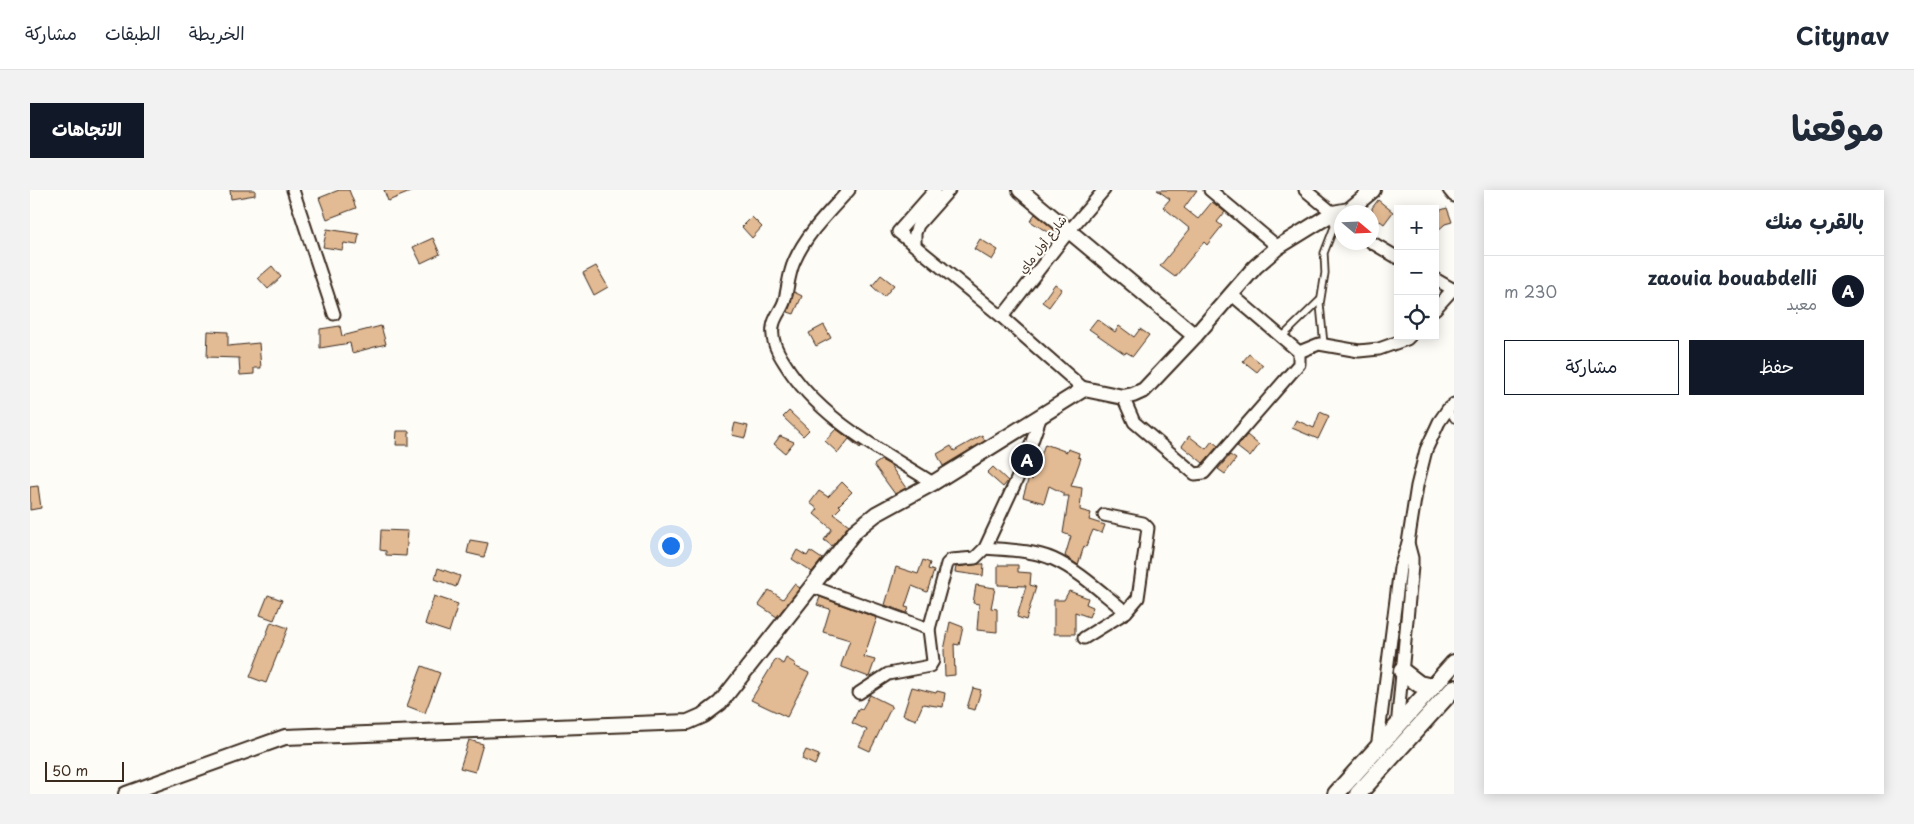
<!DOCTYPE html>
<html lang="ar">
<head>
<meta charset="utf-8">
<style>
  body { margin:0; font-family:"Playpen Sans","Playpen Sans Arabic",sans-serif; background:#f2f2f3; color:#1f2937; direction:rtl }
  .controls { position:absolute; right:15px; top:15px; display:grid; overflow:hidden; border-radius:0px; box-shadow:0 2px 12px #0003 }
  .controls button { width:45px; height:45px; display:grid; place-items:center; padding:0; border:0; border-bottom:1px solid #e0e1e3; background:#fff; color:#1f2937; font:25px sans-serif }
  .compass { position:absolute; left:1304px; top:15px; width:45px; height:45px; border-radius:50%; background:#fff; box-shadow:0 2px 12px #0003; rotate:109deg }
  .scale { position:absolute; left:15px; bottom:12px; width:79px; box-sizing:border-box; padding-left:5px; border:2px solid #3b2a1e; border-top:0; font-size:14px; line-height:18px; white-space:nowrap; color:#3b2a1e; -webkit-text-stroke:4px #fdfcf7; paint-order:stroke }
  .you { position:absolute; left:640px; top:355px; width:18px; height:18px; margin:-12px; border:4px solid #fff; border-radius:50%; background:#1a73e8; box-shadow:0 0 0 8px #1a73e833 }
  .badge { display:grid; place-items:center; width:32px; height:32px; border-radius:50%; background:#111827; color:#fff; font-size:16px; font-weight:700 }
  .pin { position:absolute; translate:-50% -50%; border:2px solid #fff; box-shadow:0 1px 5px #0006 }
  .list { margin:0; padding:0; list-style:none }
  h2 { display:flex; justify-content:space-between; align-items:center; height:65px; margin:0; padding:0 20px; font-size:21px }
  h2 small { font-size:16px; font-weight:400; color:#747a83 }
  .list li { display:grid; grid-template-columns:32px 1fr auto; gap:15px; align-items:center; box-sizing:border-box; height:70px; padding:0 20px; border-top:1px solid #e0e1e3 }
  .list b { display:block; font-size:19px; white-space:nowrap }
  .list p { margin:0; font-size:16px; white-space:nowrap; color:#747a83 }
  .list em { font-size:16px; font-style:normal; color:#747a83 }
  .actions { display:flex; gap:10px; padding:15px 20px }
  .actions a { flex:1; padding:11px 0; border:1px solid #111827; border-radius:0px; text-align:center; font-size:18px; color:#111827 }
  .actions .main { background:#111827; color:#fff }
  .icon { flex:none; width:28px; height:28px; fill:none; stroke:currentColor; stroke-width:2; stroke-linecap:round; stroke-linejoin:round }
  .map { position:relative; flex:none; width:1424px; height:604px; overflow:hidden; direction:ltr; border-radius:0px }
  header { display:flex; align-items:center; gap:30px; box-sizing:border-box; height:70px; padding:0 25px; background:#fff; border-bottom:1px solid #e0e1e3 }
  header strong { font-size:24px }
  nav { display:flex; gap:28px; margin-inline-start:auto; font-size:18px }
  .intro { display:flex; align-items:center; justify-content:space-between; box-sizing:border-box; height:120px; padding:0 30px }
  h1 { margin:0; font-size:35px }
  .button { padding:12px 22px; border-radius:0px; background:#111827; color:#fff; font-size:18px; font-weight:700 }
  main { display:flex; gap:30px; padding:0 30px }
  aside { flex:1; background:#fff; border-radius:0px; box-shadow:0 2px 12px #0003 }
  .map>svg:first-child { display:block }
</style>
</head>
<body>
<header>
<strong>Citynav</strong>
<nav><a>الخريطة</a><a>الطبقات</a><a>مشاركة</a></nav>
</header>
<div class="intro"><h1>موقعنا</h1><a class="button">الاتجاهات</a></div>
<main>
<aside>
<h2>بالقرب منك<small></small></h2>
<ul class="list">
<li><span class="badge">A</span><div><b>zaouia bouabdelli</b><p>معبد</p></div><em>230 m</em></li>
</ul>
<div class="actions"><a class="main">حفظ</a><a>مشاركة</a></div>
</aside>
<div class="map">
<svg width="1424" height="604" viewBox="0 0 1424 604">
  <rect width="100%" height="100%" fill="#fdfcf7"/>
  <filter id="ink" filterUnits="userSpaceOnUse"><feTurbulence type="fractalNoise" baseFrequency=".02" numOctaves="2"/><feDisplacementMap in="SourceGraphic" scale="10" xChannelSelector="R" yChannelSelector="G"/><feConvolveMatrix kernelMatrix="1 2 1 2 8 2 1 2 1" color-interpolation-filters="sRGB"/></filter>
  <g filter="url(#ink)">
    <g fill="#e2ba93" stroke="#3b2a1e">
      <polygon points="200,0 225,0 225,5 201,9"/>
      <polygon points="309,0 319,0 326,18 297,29 289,8"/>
      <polygon points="354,0 385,0 358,11"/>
      <polygon points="1127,0 1167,0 1154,18 1168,29 1182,12 1195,22 1187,32 1192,36 1177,55 1174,52 1145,87 1130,76 1160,39 1133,17 1140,9"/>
      <polygon points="1348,10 1363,22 1354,34 1350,31 1342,41 1342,18"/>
      <polygon points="1417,18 1422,32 1415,34 1405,43 1405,22"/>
      <polygon points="1005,24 1025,40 1022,45 1000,31"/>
      <polygon points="722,27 732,37 722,48 712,37"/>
      <polygon points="297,39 329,44 327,55 314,53 312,60 293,57"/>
      <polygon points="403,48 410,64 391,73 383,57"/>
      <polygon points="950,49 968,60 962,70 944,59"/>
      <polygon points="242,76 251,87 238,99 228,88"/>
      <polygon points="566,76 578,97 564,105 553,83"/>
      <polygon points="851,85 864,95 854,107 842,96"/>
      <polygon points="1025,94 1032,99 1019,117 1012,112"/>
      <polygon points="764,102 772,106 764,124 758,122"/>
      <polygon points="1067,129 1085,142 1089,136 1104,147 1110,139 1119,145 1103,166 1096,162 1095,164 1059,139"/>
      <polygon points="794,135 801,148 786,156 779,143"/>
      <polygon points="310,136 312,146 351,136 356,154 322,163 320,153 290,158 290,139"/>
      <polygon points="178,141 198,142 198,156 229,153 231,178 224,178 224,184 210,185 209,168 177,167"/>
      <polygon points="1219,164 1233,175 1227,182 1213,171"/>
      <polygon points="759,221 779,240 773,246 753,227"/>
      <polygon points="1290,222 1299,226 1288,249 1262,238 1266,230 1284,238"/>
      <polygon points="705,233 718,236 715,248 702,245"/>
      <polygon points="806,239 817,247 831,257 830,258 819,249 808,263 795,251"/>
      <polygon points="367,241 379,241 379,255 366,255"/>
      <polygon points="952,245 955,251 913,276 907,264 921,256 924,261"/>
      <polygon points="1217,245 1229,255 1220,267 1207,257"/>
      <polygon points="750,246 764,252 755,263 744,254"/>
      <polygon points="1159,246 1176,259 1182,251 1188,256 1173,273 1152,256"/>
      <polygon points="1015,254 1037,262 1038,259 1049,263 1048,267 1051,268 1041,296 1052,298 1050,320 1061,323 1059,330 1075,335 1072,343 1063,340 1056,357 1054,356 1048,375 1035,366 1041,346 1033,343 1039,306 1033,306 1033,303 1019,296 1014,313 993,307 999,287 1002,290"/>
      <polygon points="1200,265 1206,269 1195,284 1188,279"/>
      <polygon points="851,270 860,275 876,298 865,304 844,275"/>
      <polygon points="963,277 978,291 973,297 957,283"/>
      <polygon points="812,292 822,302 809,315 811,317 804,324 819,335 802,356 794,350 802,339 784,324 788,319 780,313 789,301 798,307"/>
      <polygon points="8,296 11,318 0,320 0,297"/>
      <polygon points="351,340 378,341 376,366 356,365 356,361 350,360"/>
      <polygon points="440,350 458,353 454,367 437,363"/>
      <polygon points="767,360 777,366 780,361 792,369 782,382 762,369"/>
      <polygon points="893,370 900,373 898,379 904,381 897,402 882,396 875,417 879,418 877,423 855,415 866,377 888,384"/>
      <polygon points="950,374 954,374 953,386 925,382 926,377"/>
      <polygon points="968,375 988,375 988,382 1001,383 1000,395 1006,397 996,430 987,427 996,396 968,395"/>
      <polygon points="408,378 430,386 426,397 405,389"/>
      <polygon points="764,394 770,398 747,427 729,415 739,400 753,409"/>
      <polygon points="946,395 965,398 961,418 967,419 967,442 947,440 949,414 943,413"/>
      <polygon points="1039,401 1058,408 1056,414 1063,417 1059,427 1045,422 1045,444 1024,444 1024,410 1034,410"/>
      <polygon points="238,405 252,410 244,430 230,425"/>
      <polygon points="404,406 428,414 419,442 395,434"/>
      <polygon points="790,407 847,428 834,467 845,470 839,487 812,477 811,475 820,450 793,442 800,419 787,415"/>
      <polygon points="241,432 258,438 236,493 220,487"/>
      <polygon points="920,432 933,437 929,455 924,454 925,485 915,486 914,460"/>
      <polygon points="756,468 766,474 764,476 779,483 757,527 721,510 746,469 753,474"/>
      <polygon points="392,476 410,483 395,523 377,516"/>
      <polygon points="882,497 906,503 907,501 915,503 913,517 893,514 886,530 873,525"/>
      <polygon points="943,498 951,500 945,520 937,518"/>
      <polygon points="840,505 862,516 840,561 829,556 837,540 822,533 829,518 832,519"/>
      <polygon points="439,550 453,554 445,582 430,578"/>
      <polygon points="776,560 789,565 785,575 772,569"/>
    </g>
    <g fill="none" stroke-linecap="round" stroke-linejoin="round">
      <defs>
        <g id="service">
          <polyline points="1252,147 1290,110"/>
          <polyline points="1294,155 1290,114 1295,83 1294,63 1306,32"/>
          <polyline points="1418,219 1424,229"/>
        </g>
        <g id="minor">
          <polyline points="263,0 304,124"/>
          <path d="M 819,0 C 799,22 776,44 764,72 C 759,83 758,97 755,109 C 753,119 744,126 743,137 C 741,150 747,161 754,172 C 788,228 849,259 903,293"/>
          <polyline points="905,0 868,42 972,127 1054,199"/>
          <polyline points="1180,0 1248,57"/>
          <polyline points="1275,0 1303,23 1306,32 1312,36"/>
          <polyline points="1419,0 1424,6"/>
          <polyline points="1341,52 1368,68"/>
          <polyline points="885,55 885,43 888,35 919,0"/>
          <polyline points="1405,89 1424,100"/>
          <polyline points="1405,119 1423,99"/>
          <polyline points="972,127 1039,41 1074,0"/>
          <polyline points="1269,162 1289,154 1329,161 1349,159 1377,149 1380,146"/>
          <polyline points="1093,207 1104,232 1165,284 1174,283 1269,174 1269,162 1201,104"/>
          <polyline points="1074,325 1113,333 1118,338 1108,408 1096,422"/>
          <path d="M 955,358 C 977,360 1002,360 1023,369 C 1050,381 1073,404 1096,422 L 1054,448"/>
          <polyline points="783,397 899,439 917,374 921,370 945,368 955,358 994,274 1011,226"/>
          <polyline points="829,503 858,484 900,476 903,471 899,439"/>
          <polyline points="1367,537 1382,376 1382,368 1378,353"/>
          <polyline points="1347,559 1370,378 1378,353 1387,296 1396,260 1409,232 1418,219 1424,214"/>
        </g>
        <g id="tertiary">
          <polyline points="990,0 1165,146"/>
          <polyline points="96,604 255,547 658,532 674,525 690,513 826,340 846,324 903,293 1054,199 1093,207 1103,205 1114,200 1165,146 1225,77 1248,57 1303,23 1319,20 1343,0"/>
        </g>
        <g id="secondary">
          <polyline points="1372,481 1389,494 1402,497"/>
          <polyline points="1306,604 1424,473"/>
          <polyline points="1328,604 1424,498"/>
        </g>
      </defs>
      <use href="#service" stroke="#3b2a1e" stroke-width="9"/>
      <use href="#minor" stroke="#3b2a1e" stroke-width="15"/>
      <use href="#tertiary" stroke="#3b2a1e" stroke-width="18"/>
      <use href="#secondary" stroke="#3b2a1e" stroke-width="20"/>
      <use href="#service" stroke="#fdfcf7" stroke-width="5.5"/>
      <use href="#minor" stroke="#fdfcf7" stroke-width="11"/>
      <use href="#tertiary" stroke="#fdfcf7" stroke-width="14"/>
      <use href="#secondary" stroke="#fdfcf7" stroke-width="16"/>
    </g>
  </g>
  <g text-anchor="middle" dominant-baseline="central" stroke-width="4.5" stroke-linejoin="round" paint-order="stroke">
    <g font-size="12" fill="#3b2a1e" stroke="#fdfcf7">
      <text transform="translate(1012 54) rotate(-52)">شارع أول ماي</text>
    </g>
  </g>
</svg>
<div class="controls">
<button>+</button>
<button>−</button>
<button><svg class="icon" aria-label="locate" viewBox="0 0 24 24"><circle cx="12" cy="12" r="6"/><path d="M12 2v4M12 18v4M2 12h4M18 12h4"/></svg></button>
</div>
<svg class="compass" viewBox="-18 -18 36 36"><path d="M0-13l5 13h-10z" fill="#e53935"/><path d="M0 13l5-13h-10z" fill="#747a83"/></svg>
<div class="scale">50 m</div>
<div class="you"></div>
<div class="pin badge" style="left:997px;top:270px">A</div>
</div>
</main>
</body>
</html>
